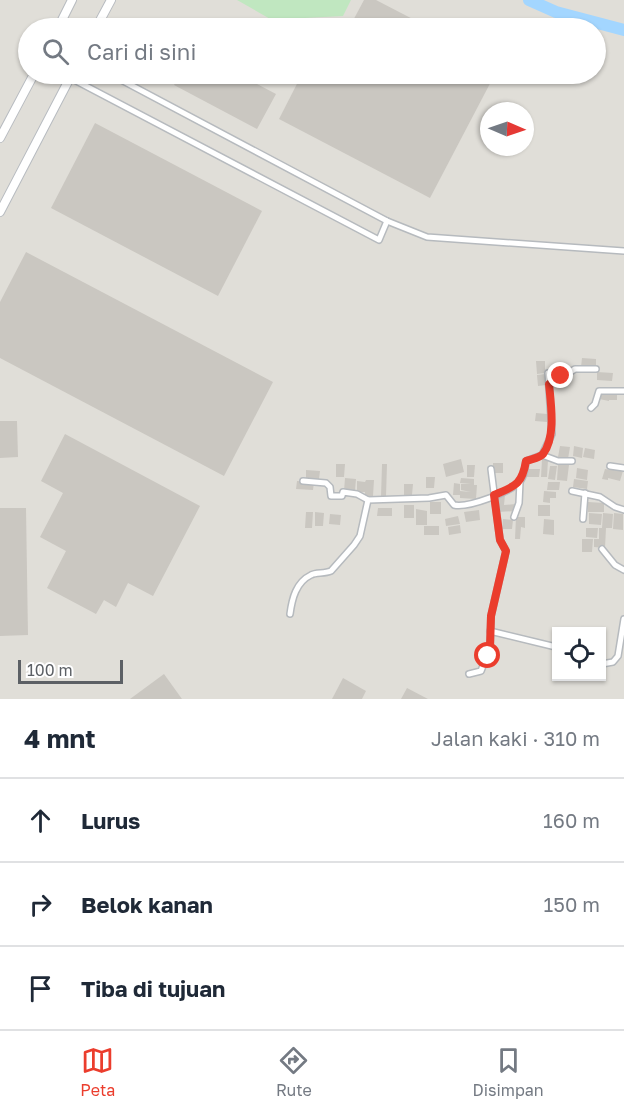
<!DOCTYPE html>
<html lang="id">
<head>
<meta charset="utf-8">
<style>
  body { margin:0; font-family:"Golos Text",sans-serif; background:#f2f2f3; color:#1f2937 }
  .controls { position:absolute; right:18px; bottom:18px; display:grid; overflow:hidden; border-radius:0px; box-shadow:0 2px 4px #0004 }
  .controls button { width:54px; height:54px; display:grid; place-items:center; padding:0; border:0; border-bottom:2px solid #e0e1e3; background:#fff; color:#1f2937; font:30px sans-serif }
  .compass { position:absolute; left:480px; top:102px; width:54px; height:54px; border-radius:50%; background:#fff; box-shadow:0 2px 4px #0004; rotate:92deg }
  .scale { position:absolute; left:18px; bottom:15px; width:105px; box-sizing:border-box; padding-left:6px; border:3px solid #5c6065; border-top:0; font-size:16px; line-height:21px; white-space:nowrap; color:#5c6065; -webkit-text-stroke:4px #fff; paint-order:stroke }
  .stop { position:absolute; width:18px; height:18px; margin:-14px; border:4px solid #eb3d2d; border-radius:50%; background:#fff }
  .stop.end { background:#eb3d2d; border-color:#fff; box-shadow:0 2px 6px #0008 }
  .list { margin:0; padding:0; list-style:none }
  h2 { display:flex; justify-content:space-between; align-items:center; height:78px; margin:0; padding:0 24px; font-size:26px }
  h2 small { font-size:20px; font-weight:400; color:#747a83 }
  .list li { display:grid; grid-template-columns:39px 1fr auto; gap:18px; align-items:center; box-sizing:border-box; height:84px; padding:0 24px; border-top:2px solid #e0e1e3 }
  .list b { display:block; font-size:22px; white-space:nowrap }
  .list em { font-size:20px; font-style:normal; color:#747a83 }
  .icon { flex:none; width:33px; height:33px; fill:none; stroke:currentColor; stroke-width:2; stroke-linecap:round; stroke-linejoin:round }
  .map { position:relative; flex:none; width:624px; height:699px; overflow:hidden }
  .search { position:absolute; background:#fff; box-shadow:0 2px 4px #0004; left:18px; right:18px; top:18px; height:66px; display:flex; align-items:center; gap:15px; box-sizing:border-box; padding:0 21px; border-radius:33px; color:#747a83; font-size:22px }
  .sheet { height:330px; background:#fff }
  nav { display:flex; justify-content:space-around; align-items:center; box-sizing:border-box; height:84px; border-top:2px solid #e0e1e3; background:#fff; font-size:16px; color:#747a83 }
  nav a { display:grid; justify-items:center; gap:3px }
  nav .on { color:#eb3d2d }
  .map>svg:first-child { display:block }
</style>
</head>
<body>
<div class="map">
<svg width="624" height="699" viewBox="0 0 624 699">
  <rect width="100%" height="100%" fill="#efece4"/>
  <path fill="#e0ded8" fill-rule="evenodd" d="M 0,0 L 624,0 L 624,699 L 0,699 ZM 28,28 L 596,28 L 596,74 L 28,74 ZM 489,111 L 525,111 L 525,147 L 489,147 ZM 556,632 L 602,632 L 602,676 L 556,676 Z"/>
  <polygon fill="#c0e7c0" points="237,0 351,0 343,16 304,18 299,28 286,28"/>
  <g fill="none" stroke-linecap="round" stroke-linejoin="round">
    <polyline stroke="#a3d6ff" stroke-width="12" points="529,0 556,12 624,30"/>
  </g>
  <g fill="#cac7c1">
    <polygon points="364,0 376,0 430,28 349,28"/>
    <polygon points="180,74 263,74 257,84 276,94 257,129 174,85"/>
    <polygon points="302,74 495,74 430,198 279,119"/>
    <polygon points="95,123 262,211 218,296 51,208"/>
    <polygon points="26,252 273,382 224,476 0,358 0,302"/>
    <polygon points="582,358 596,359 596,368 581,367"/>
    <polygon points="536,361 545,361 545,373 537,374"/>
    <polygon points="597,372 613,373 612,381 597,380"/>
    <polygon points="545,374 546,385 538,386 537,375"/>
    <polygon points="600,392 617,393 617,400 609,400 609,401 599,399"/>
    <polygon points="536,413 547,414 547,422 535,421"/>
    <polygon points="0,421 17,421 18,457 0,458"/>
    <polygon points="65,434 200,506 153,596 128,583 116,607 104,600 96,614 47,588 66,551 40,537 63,493 41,481"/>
    <polygon points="560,446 570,447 568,459 558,457"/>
    <polygon points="574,446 583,448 582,458 573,456"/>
    <polygon points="585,448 595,450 594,459 583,457"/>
    <polygon points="461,459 464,472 446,477 443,464"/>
    <polygon points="542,459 548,460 547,477 541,477"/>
    <rect x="493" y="463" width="10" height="10"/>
    <polygon points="336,464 345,464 344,477 336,477"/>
    <polygon points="382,464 387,464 386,497 381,497"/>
    <polygon points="558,464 569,465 567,481 557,480"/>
    <polygon points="467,465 475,465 474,477 467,477"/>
    <polygon points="550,466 557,466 555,480 548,479"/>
    <polygon points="577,468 588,470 587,480 576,478"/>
    <polygon points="611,468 623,471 620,481 608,478 608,480 602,479 605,469 611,470"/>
    <polygon points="527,469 540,469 539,477 527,477"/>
    <polygon points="306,470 320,471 319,479 306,478"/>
    <polygon points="426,477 435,477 434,488 426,488"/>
    <polygon points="345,478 356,479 355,491 344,491"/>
    <polygon points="461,478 474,479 474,485 477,485 476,499 460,498 460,495 453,495 454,483 460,484 460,491 471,492 461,490 461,484 471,484 460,483"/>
    <polygon points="574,479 588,481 587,489 573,487"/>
    <polygon points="366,480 374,480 373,496 365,496 365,492 357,492 357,481 365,482"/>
    <polygon points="297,481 314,482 313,490 296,489"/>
    <polygon points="548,482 560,482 559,490 547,490"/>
    <polygon points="404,484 413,484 412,495 404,495"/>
    <polygon points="544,491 556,492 556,498 550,498 550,503 543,502"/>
    <polygon points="497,495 505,495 504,505 516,504 516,511 497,512"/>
    <rect x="430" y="502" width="11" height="12"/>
    <polygon points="588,502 604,503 604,512 588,512"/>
    <rect x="404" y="505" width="10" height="13"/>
    <rect x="538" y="505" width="12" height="11"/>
    <polygon points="0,508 26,508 28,635 0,636"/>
    <polygon points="378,508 392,508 392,516 377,516"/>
    <polygon points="416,509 427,511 427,525 416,525"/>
    <polygon points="479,510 480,520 466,522 464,512"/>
    <polygon points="306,512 313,512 312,528 305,528"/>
    <polygon points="315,512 324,513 323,526 315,526"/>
    <polygon points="589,513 602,514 601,525 589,524"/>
    <polygon points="603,513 613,514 612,528 606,528 605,548 594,547 594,539 599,539 599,528 602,528"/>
    <polygon points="614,513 623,514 623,530 613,529"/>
    <polygon points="330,514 341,515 340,525 329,524"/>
    <polygon points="458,516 460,524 446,526 445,519"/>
    <polygon points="516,517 525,517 525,528 521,527 520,539 515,539"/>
    <polygon points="503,519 513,520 512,529 502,529"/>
    <polygon points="544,519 554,520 554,535 543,534"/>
    <polygon points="460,525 461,533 449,535 448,527"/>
    <rect x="424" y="526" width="15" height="9"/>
    <polygon points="586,528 598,528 597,538 586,537"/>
    <polygon points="582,539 593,539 592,552 582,552"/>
    <polygon points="164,674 182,699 130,699"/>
    <polygon points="343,678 366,691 362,699 332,699"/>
    <polygon points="407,688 428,699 401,699"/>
  </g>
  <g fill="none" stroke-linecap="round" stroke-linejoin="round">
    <defs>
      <g id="minor">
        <polyline points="63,74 379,240 387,221"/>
        <polyline points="110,74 387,221 427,237 624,251"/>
        <polyline points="549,385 575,369 596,369"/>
        <polyline points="591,408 595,404 599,391 624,391"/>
        <polyline points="542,455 558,461 572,461"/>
        <polyline points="610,466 624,468"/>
        <polyline points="303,481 326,483 330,487 331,496 342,496 343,492 357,494 368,500"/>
        <polyline points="572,491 600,497 615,507 624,510"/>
        <polyline points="514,517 519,503 520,482"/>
        <polyline points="583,519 585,493"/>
        <polyline points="602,549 615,565 624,570"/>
        <path d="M 290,614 C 292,599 296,582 311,575 C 316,572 324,574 331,571 L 354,545 L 360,536 L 368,500 L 429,498 L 446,495 L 454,505 C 468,508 512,492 521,480 C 525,474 525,468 526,461 L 542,455 L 552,434 L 548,373"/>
        <polyline points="490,631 556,647"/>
        <polyline points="602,664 613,662 618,656 624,619"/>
        <polyline points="469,674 481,671 490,647 491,616 506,551 500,540 491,469"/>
      </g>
      <g id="secondary">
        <polyline points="58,28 72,0"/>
        <polyline points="96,28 111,0"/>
        <polyline points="0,138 34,74"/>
        <polyline points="0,212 72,74"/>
      </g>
    </defs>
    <use href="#minor" stroke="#b6babe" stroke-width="8"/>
    <use href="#secondary" stroke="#b7bbc0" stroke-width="10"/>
    <use href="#minor" stroke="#fff" stroke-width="5"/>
    <use href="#secondary" stroke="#fff" stroke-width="8"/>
  </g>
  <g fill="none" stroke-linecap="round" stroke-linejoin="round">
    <path stroke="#eb3d2d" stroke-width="8" d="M 488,656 L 490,647 L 491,616 L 506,551 L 500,540 L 494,495 C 515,486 522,485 526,461 C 531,459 540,458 543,454 C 556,437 551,405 549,384 L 561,376"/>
  </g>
</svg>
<div class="controls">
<button><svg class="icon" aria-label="locate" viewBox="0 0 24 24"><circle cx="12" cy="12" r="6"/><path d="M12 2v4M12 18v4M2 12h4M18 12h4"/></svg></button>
</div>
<svg class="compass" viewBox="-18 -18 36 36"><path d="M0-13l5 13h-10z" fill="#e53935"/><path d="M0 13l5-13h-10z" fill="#747a83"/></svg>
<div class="scale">100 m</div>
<div class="stop" style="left:488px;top:656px"></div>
<div class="stop end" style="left:561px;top:376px"></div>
<div class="search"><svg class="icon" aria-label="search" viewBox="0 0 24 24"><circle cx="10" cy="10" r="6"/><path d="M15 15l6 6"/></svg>Cari di sini</div>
</div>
<section class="sheet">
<h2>4 mnt<small>Jalan kaki · 310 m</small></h2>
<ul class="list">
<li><svg class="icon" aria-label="ahead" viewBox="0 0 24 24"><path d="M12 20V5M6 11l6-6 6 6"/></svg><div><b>Lurus</b></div><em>160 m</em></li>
<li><svg class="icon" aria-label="right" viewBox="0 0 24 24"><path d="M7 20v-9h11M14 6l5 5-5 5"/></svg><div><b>Belok kanan</b></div><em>150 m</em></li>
<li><svg class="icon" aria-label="arrive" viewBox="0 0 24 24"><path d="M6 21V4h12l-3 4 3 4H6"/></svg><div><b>Tiba di tujuan</b></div></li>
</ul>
</section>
<nav>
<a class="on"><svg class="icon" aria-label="map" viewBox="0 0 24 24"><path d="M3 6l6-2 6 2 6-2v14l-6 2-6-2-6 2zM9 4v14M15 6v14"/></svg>Peta</a>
<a><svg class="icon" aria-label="directions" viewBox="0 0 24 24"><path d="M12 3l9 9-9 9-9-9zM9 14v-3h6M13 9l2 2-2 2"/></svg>Rute</a>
<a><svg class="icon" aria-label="saved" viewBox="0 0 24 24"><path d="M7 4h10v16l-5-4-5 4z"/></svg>Disimpan</a>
</nav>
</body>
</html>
